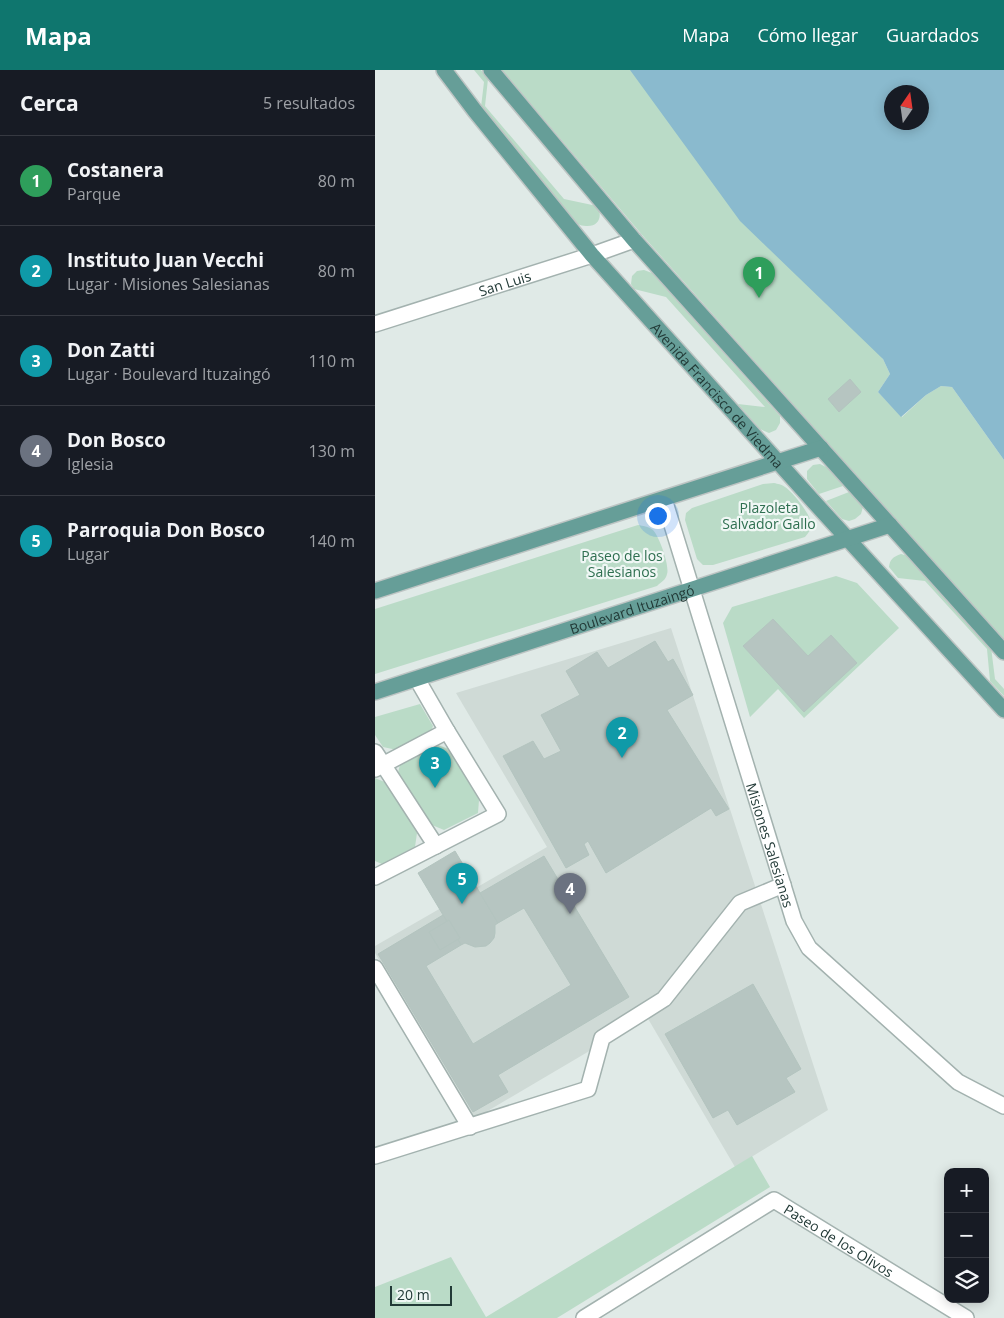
<!DOCTYPE html>
<html lang="es">
<head>
<meta charset="utf-8">
<style>
  body { margin:0; font-family:"Open Sans",sans-serif; background:#20242c; color:#f1f3f6 }
  .controls { position:absolute; right:15px; bottom:15px; display:grid; overflow:hidden; border-radius:10px; box-shadow:0 2px 12px #0003 }
  .controls button { width:45px; height:45px; display:grid; place-items:center; padding:0; border:0; border-bottom:1px solid #363941; background:#171b24; color:#f1f3f6; font:25px sans-serif }
  .compass { position:absolute; left:509px; top:15px; width:45px; height:45px; border-radius:50%; background:#171b24; box-shadow:0 2px 12px #0003; rotate:13deg }
  .scale { position:absolute; left:15px; bottom:12px; width:62px; box-sizing:border-box; padding-left:5px; border:2px solid #223a37; border-top:0; font-size:14px; line-height:18px; white-space:nowrap; color:#223a37; -webkit-text-stroke:4px #f0f7f5; paint-order:stroke }
  .you { position:absolute; left:282px; top:445px; width:18px; height:18px; margin:-12px; border:4px solid #fff; border-radius:50%; background:#1a73e8; box-shadow:0 0 0 8px #1a73e833 }
  .badge { display:grid; place-items:center; width:32px; height:32px; border-radius:50%; background:#0f766e; color:#fff; font-size:16px; font-weight:700 }
  .pin { position:absolute; translate:-50% -41px; filter:drop-shadow(0 1px 2px #0008) }
  .pin::after { content:''; position:absolute; top:26px; width:18px; height:15px; background:inherit; clip-path:polygon(0 0,100% 0,50% 100%) }
  .list { margin:0; padding:0; list-style:none }
  h2 { display:flex; justify-content:space-between; align-items:center; height:65px; margin:0; padding:0 20px; font-size:21px }
  h2 small { font-size:16px; font-weight:400; color:#9ea1a6 }
  .list li { display:grid; grid-template-columns:32px 1fr auto; gap:15px; align-items:center; box-sizing:border-box; height:90px; padding:0 20px; border-top:1px solid #363941 }
  .list b { display:block; font-size:19px; white-space:nowrap }
  .list p { margin:0; font-size:16px; white-space:nowrap; color:#9ea1a6 }
  .list em { font-size:16px; font-style:normal; color:#9ea1a6 }
  .icon { flex:none; width:28px; height:28px; fill:none; stroke:currentColor; stroke-width:2; stroke-linecap:round; stroke-linejoin:round }
  .map { position:relative; flex:none; width:629px; height:1248px; overflow:hidden }
  header { display:flex; align-items:center; gap:30px; box-sizing:border-box; height:70px; padding:0 25px; background:#0f766e; color:#fff }
  header strong { font-size:24px }
  nav { display:flex; gap:28px; margin-inline-start:auto; font-size:18px }
  main { display:flex }
  aside { flex:1; background:#171b24 }
  .map>svg:first-child { display:block }
</style>
</head>
<body>
<header>
<strong>Mapa</strong>
<nav><a>Mapa</a><a>Cómo llegar</a><a>Guardados</a></nav>
</header>
<main>
<aside>
<h2>Cerca<small>5 resultados</small></h2>
<ul class="list">
<li><span class="badge" style="background:#2e9e5b">1</span><div><b>Costanera</b><p>Parque</p></div><em>80 m</em></li>
<li><span class="badge" style="background:#0f9aa8">2</span><div><b>Instituto Juan Vecchi</b><p>Lugar · Misiones Salesianas</p></div><em>80 m</em></li>
<li><span class="badge" style="background:#0f9aa8">3</span><div><b>Don Zatti</b><p>Lugar · Boulevard Ituzaingó</p></div><em>110 m</em></li>
<li><span class="badge" style="background:#6b7280">4</span><div><b>Don Bosco</b><p>Iglesia</p></div><em>130 m</em></li>
<li><span class="badge" style="background:#0f9aa8">5</span><div><b>Parroquia Don Bosco</b><p>Lugar</p></div><em>140 m</em></li>
</ul>
</aside>
<div class="map">
<svg width="629" height="1248" viewBox="0 0 629 1248">
  <rect width="100%" height="100%" fill="#e0eae7"/>
  <polygon fill="#cfdad6" points="296,558 453,1040 360,1097 272,947 99,1049 0,883 0,876 172,777 81,623"/>
  <g fill="#badbc7">
    <path d="M 99,0 L 106,0 L 113,9 L 110,36 L 189,129 L 222,136 C 228,146 224,157 211,156 C 208,156 205,155 203,154 L 106,37 L 109,12 Z"/>
    <polygon points="127,0 306,0 508,289 515,304 503,322 527,347 551,325 566,316 577,317 629,390 629,570 268,166"/>
    <polygon points="269,200 277,203 405,346 405,353 401,360 394,363 385,359 363,334 390,337 291,227 259,219 256,214 257,206 262,201"/>
    <polygon points="445,394 453,398 468,416 444,424 432,409 432,401 438,395"/>
    <path d="M 399,413 C 403,414 406,414 410,417 C 418,422 435,444 436,453 C 437,459 434,462 430,467 L 338,495 L 328,495 L 322,489 L 310,450 L 311,443 L 317,438 L 388,414 Z"/>
    <polygon points="474,422 488,437 486,444 480,449 474,451 467,449 451,431"/>
    <path d="M 263,455 C 268,456 273,456 278,460 C 284,466 295,496 292,504 C 291,510 286,512 282,516 L 0,604 L 0,539 Z"/>
    <path d="M 526,484 L 533,486 L 616,577 L 620,609 L 629,619 L 629,626 L 615,611 L 612,579 L 550,511 L 523,508 L 514,497 C 515,489 518,487 526,484 Z"/>
    <polygon points="461,506 482,513 524,558 429,648 403,619 375,647 348,553 357,537"/>
    <polygon points="45,634 58,656 55,664 22,680 8,677 0,665 0,647"/>
    <polygon points="60,674 74,679 104,730 103,743 69,760 57,755 23,703 26,690"/>
    <polygon points="0,708 12,713 42,763 40,777 7,794 0,791"/>
    <polygon points="377,1086 395,1117 182,1248 0,1248 0,1217 76,1187 111,1247"/>
  </g>
  <path fill="#8abace" fill-rule="evenodd" d="M 255,0 L 629,0 L 629,390 L 577,317 L 566,316 L 551,325 L 526,347 L 503,322 L 515,304 L 508,289 L 365,151 ZM 516,22 L 546,22 L 546,52 L 516,52 Z"/>
  <g fill="#b6c5c1" stroke="#b3c4bf">
    <polygon points="475,309 486,322 464,342 453,329"/>
    <polygon points="398,549 433,586 456,565 482,593 429,642 368,576"/>
    <polygon points="280,571 293,592 298,589 318,625 292,640 354,739 341,746 336,738 231,803 213,771 209,774 214,785 191,798 128,686 158,671 169,689 186,681 166,645 205,625 191,601 222,582 233,598"/>
    <polygon points="80,781 123,853 120,855 120,863 119,868 115,873 111,876 100,877 90,873 86,875 43,803"/>
    <polygon points="169,786 254,927 123,1005 133,1022 98,1042 3,884 68,845 86,875 51,896 98,974 196,915 149,838 123,853 105,823"/>
    <polygon points="74,850 85,868 65,880 54,862"/>
    <polygon points="378,914 426,999 411,1008 420,1022 362,1055 353,1040 338,1048 290,964"/>
  </g>
  <g fill="none" stroke-linecap="round" stroke-linejoin="round">
    <defs>
      <g id="minor">
        <path id="s1" d="M 0,254 L 217,185 L 259,170"/>
        <path id="s2" d="M 289,429 L 419,851 L 434,878 L 583,1012 L 629,1036"/>
        <polyline points="0,682 61,776"/>
        <polyline points="0,699 72,661"/>
        <polyline points="0,807 123,744 72,661 42,609"/>
        <polyline points="0,898 95,1057"/>
        <polyline points="0,1086 213,1019 227,968 289,929 365,833 408,815"/>
        <path id="s3" d="M 209,1248 L 399,1130 L 591,1248"/>
      </g>
      <g id="major">
        <path id="s4" d="M 69,0 L 100,41 L 217,185 L 439,432 L 629,640"/>
        <polyline points="116,0 259,170 629,582"/>
        <polyline points="0,521 446,378"/>
        <path id="s5" d="M 0,622 L 515,455"/>
      </g>
    </defs>
    <use href="#minor" stroke="#a3b2af" stroke-width="18"/>
    <use href="#major" stroke="#bdc4c3" stroke-width="18"/>
    <use href="#minor" stroke="#fff" stroke-width="15"/>
    <use href="#major" stroke="#669e98" stroke-width="15"/>
  </g>
  <g text-anchor="middle" dominant-baseline="central" stroke-width="4.5" stroke-linejoin="round" paint-order="stroke">
    <g font-size="14" fill="#223a37" stroke="#f0f7f5">
      <text stroke="none"><textPath href="#s1" startOffset="136">San Luis</textPath></text>
      <text stroke="none"><textPath href="#s4" startOffset="425">Avenida Francisco de Viedma</textPath></text>
      <text stroke="none"><textPath href="#s5" startOffset="270">Boulevard Ituzaingó</textPath></text>
      <text stroke="none"><textPath href="#s2" startOffset="362">Misiones Salesianas</textPath></text>
      <text stroke="none"><textPath href="#s3" startOffset="300">Paseo de los Olivos</textPath></text>
    </g>
    <g font-size="14" fill="#2e6f50" stroke="#f0f7f5">
      <text x="394" y="437">Plazoleta<tspan x="394" dy="16">Salvador Gallo</tspan></text>
      <text x="247" y="485">Paseo de los<tspan x="247" dy="16">Salesianos</tspan></text>
    </g>
  </g>
</svg>
<div class="controls">
<button>+</button>
<button>−</button>
<button><svg class="icon" aria-label="layers" viewBox="0 0 24 24"><path d="M12 4l9 5-9 5-9-5zM3 14l9 5 9-5"/></svg></button>
</div>
<svg class="compass" viewBox="-18 -18 36 36"><path d="M0-13l5 13h-10z" fill="#e53935"/><path d="M0 13l5-13h-10z" fill="#9ea1a6"/></svg>
<div class="scale">20 m</div>
<div class="you"></div>
<div class="pin badge" style="left:384px;top:228px;background:#2e9e5b">1</div>
<div class="pin badge" style="left:247px;top:688px;background:#0f9aa8">2</div>
<div class="pin badge" style="left:60px;top:718px;background:#0f9aa8">3</div>
<div class="pin badge" style="left:195px;top:844px;background:#6b7280">4</div>
<div class="pin badge" style="left:87px;top:834px;background:#0f9aa8">5</div>
</div>
</main>
</body>
</html>
